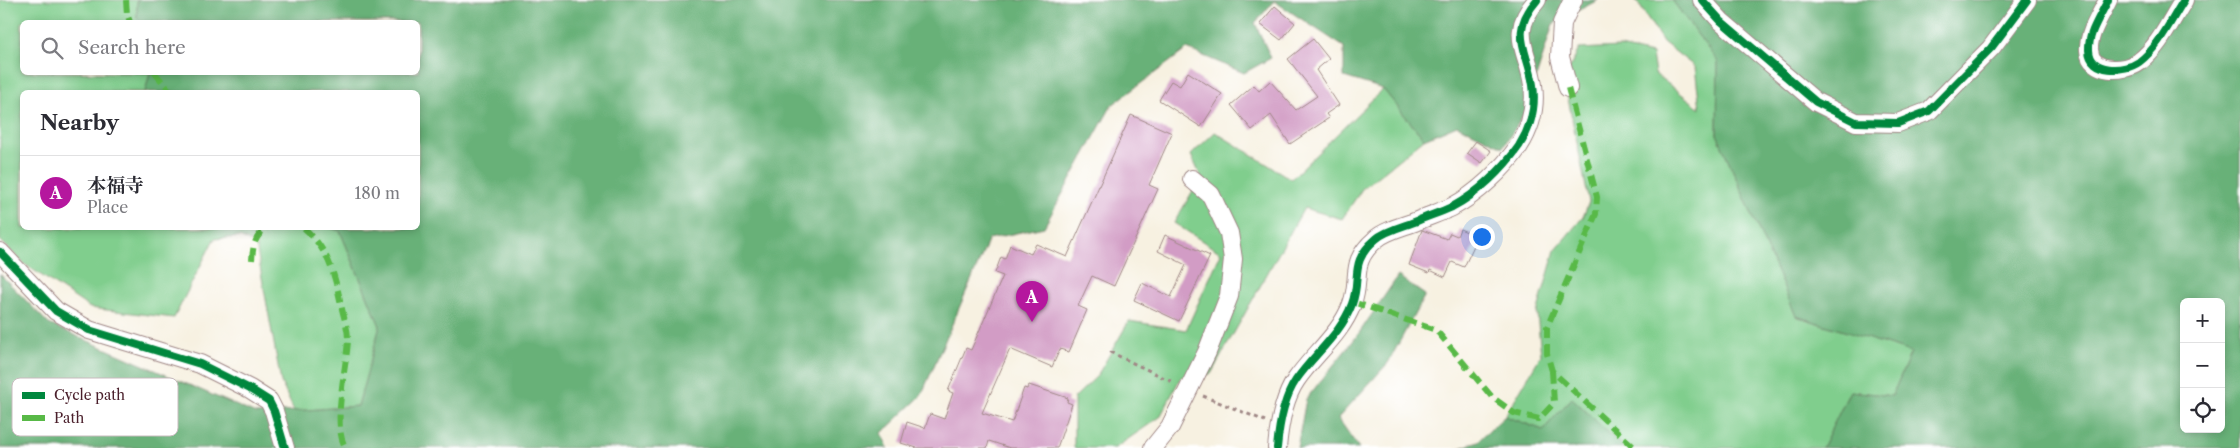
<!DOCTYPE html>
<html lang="en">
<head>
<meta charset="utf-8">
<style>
  body { margin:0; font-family:"Libre Caslon Text","Noto Serif JP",serif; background:#f2f2f3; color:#2b2b33 }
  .controls { position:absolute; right:15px; bottom:15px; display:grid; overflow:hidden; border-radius:8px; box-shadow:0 2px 8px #0003 }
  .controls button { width:45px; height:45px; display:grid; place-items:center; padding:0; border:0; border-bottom:1px solid #e1e1e2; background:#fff; color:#2b2b33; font:25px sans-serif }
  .you { position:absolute; left:1481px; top:236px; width:18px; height:18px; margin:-12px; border:4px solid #fff; border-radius:50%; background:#1a73e8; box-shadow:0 0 0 8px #1a73e833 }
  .badge { display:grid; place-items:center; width:32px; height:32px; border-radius:50%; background:#b5179e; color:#fff; font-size:16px; font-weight:700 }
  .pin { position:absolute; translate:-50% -41px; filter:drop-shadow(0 1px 2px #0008) }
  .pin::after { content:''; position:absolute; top:26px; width:18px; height:15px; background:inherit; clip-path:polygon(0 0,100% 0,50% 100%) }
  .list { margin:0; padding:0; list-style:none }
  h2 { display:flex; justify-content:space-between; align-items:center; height:65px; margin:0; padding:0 20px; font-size:21px }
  h2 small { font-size:16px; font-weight:400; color:#7c7c81 }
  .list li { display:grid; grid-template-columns:32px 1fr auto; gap:15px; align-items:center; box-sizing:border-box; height:75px; padding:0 20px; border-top:1px solid #e1e1e2 }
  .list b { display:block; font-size:19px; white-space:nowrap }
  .list p { margin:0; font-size:16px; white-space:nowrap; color:#7c7c81 }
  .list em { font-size:16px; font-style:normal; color:#7c7c81 }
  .icon { flex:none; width:28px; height:28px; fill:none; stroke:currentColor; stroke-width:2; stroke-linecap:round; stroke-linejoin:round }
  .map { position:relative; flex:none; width:2240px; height:448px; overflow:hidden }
  .search { position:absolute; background:#fff; box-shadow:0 2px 8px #0003; left:20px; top:20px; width:400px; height:55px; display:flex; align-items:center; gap:12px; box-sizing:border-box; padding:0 18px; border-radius:8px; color:#7c7c81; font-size:19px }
  .panel { position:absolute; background:#fff; box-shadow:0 2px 8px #0003; left:20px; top:90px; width:400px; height:140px; border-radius:8px }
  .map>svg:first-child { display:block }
</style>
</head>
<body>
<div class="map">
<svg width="2240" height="448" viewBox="0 0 2240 448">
  <rect width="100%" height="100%" fill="#fff"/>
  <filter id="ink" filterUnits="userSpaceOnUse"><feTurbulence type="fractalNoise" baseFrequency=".02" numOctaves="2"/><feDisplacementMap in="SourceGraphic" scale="10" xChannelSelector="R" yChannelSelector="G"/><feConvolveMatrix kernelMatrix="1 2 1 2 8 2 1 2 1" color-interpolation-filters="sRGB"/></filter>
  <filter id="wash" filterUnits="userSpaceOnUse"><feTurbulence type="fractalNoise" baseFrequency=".0096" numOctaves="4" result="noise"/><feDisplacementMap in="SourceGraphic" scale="20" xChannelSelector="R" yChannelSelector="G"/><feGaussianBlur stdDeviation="1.12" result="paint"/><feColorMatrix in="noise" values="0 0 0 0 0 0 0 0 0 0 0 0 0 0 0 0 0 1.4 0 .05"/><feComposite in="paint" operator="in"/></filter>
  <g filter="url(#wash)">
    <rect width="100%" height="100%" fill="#f7f1e1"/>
    <g fill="#80ce8d" stroke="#65765c">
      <polygon points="0,0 137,0 137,18 141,22 22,22 22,72 150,73 145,92 22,92 22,228 330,228 340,231 380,326 358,406 294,411 281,382 256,245 240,237 214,239 174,318 90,308 23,263 0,240"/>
      <polygon points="1636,0 1672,0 1718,62 1717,134 1796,316 1911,352 1892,396 1850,391 1822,448 1624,448 1572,398 1543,430 1505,416 1541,355 1537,313 1555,250 1583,217 1589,202 1564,79 1579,49 1620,47 1652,54 1655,74 1700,108 1695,67 1663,42"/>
      <polygon points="1383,89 1424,139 1362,189 1342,219 1304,208 1211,374 1181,377 1160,417 1115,448 1074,448 1074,398 1097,376 1129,321 1186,330 1221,253 1174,223 1201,177 1191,155 1215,132 1291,179"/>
    </g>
    <g fill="#68b178" stroke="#596852" fill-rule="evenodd">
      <polygon points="137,0 1598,0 1553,24 1525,113 1503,147 1457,125 1424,139 1383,89 1344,77 1344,47 1274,1 1255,23 1271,58 1244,73 1187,49 1112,105 1044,227 989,239 921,396 882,433 888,448 0,448 0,274 49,324 256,414 358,406 380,326 340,231 330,228 418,228 418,92 145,92 150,73 418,72 418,22 141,22 137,18"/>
      <path d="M 1672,0 L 2240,0 L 2240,448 L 1822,448 L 1850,391 L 1892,396 L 1911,352 L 1796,316 L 1717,134 L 1718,62 ZM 2184,302 L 2221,302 L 2221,429 L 2184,429 Z"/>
      <polygon points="1398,276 1425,295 1388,363 1338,418 1359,448 1297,448 1306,399 1357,336"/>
      <polygon points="1572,398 1624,448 1460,448 1478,441 1505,416 1543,430"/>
    </g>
    <g id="blocks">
      <g fill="#d29cc5">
        <polygon points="1275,6 1295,23 1281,40 1260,24"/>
        <polygon points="1313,39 1329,59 1316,70 1339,105 1326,114 1329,118 1290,144 1271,115 1252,130 1231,105 1254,85 1259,91 1270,81 1296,110 1317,96 1288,59"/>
        <polygon points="1188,72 1222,94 1201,127 1159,100 1171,81 1180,86"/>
        <polygon points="1131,115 1172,133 1149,185 1158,189 1114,286 1092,276 1078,306 1087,310 1069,352 1060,349 1052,367 1010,349 982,413 1012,422 1024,388 1027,389 1029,385 1068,398 1067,402 1072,404 1057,448 1010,448 989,441 987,448 917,448 901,443 907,422 925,428 930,414 944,419 953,393 948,391 966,348 971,350 1003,276 995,273 1001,257 1005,259 1010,245 1031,254 1036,244 1067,257"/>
        <polygon points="1476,141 1491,151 1482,163 1467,153"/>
        <polygon points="1460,229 1478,237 1464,267 1452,262 1445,277 1430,270 1429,273 1409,265 1422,230 1447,239 1450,233 1457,236"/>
        <polygon points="1165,235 1210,256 1179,321 1134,300 1142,283 1171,297 1186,265 1158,251"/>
      </g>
    </g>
  </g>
  <g filter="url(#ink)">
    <use href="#blocks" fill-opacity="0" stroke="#a08886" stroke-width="1"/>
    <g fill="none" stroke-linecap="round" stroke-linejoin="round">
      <defs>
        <g id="minor">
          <polyline points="1702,0 1721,21 1816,102 1856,122 1898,123 1929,111 1991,48 2027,0"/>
          <path d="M 2108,0 C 2101,15 2088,33 2089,50 C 2090,74 2125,72 2139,62 C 2159,47 2171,20 2184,0"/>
          <polyline points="1568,88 1560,57 1562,23 1573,0"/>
          <polyline points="0,252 56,311 89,330 200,364 250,389 269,401 274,411 285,448"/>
          <polyline points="1153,448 1170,427 1207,352 1229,296 1233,259 1229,233 1211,195 1192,179"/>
          <path d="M 1277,448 C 1279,425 1283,399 1296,380 C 1314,354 1341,334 1352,304 C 1362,277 1348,263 1376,239 C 1386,230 1405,226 1417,221 C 1429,216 1441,212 1452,207 C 1477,194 1503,169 1519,146 C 1531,127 1536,106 1533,85 C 1528,50 1508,33 1537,0"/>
        </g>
      </defs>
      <use href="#minor" stroke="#a08886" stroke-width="20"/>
      <g stroke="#a08886" stroke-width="3" stroke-dasharray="4 4" stroke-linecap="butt">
        <polyline points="1110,352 1175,383"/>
        <polyline points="1203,396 1265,421"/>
      </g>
      <use href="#minor" stroke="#fff" stroke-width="18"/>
      <g stroke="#58b947" stroke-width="6" stroke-dasharray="12 6" stroke-linecap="butt">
        <polyline points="126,0 127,14 130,22"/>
        <polyline points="154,72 171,92"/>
        <polyline points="1568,88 1597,197 1596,214 1547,327 1547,354 1552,371 1635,448"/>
        <path d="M 304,228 C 330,251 335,277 342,309 C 344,318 348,329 348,339 C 347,366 331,427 346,448"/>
        <path d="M 252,260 C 253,245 255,237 266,228"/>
        <polyline points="1353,302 1436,330 1492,397 1514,413 1539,419 1554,403 1552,371"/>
      </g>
      <defs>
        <g id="cycleway">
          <polyline points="1702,0 1721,21 1816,102 1856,122 1898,123 1929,111 1991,48 2027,0"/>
          <path d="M 2108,0 C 2101,15 2088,33 2089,50 C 2090,74 2125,72 2139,62 C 2159,47 2171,20 2184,0"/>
          <polyline points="0,252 56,311 89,330 200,364 250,389 269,401 274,411 285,448"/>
          <path d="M 1277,448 C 1279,425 1283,399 1296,380 C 1314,354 1341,334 1352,304 C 1362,277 1348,263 1376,239 C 1386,230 1405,226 1417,221 C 1429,216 1441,212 1452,207 C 1477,194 1503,169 1519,146 C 1531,127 1536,106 1533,85 C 1528,50 1508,33 1537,0"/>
        </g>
      </defs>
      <use href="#cycleway" stroke="#fff" stroke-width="11"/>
      <use href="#cycleway" stroke="#00873e" stroke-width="8"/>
    </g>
  </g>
  <rect x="12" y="378" width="166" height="58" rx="8" fill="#fff" stroke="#c9bcbf" stroke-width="1"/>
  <rect x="22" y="392" width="23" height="7" fill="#00873e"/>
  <rect x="22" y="415" width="23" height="6" fill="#58b947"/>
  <g font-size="14" fill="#4a1f2b">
    <text x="54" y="400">Cycle path</text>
    <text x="54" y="423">Path</text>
  </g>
</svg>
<div class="controls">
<button>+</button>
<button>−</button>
<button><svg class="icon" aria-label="locate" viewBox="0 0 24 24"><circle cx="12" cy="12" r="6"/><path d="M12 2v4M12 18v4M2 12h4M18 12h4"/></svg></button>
</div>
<div class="you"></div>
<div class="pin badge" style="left:1032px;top:322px">A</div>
<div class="search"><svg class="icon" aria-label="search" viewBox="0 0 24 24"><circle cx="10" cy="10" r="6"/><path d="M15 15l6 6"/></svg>Search here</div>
<section class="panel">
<h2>Nearby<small></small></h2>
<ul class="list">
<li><span class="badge">A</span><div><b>本福寺</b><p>Place</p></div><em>180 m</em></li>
</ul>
</section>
</div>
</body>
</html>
